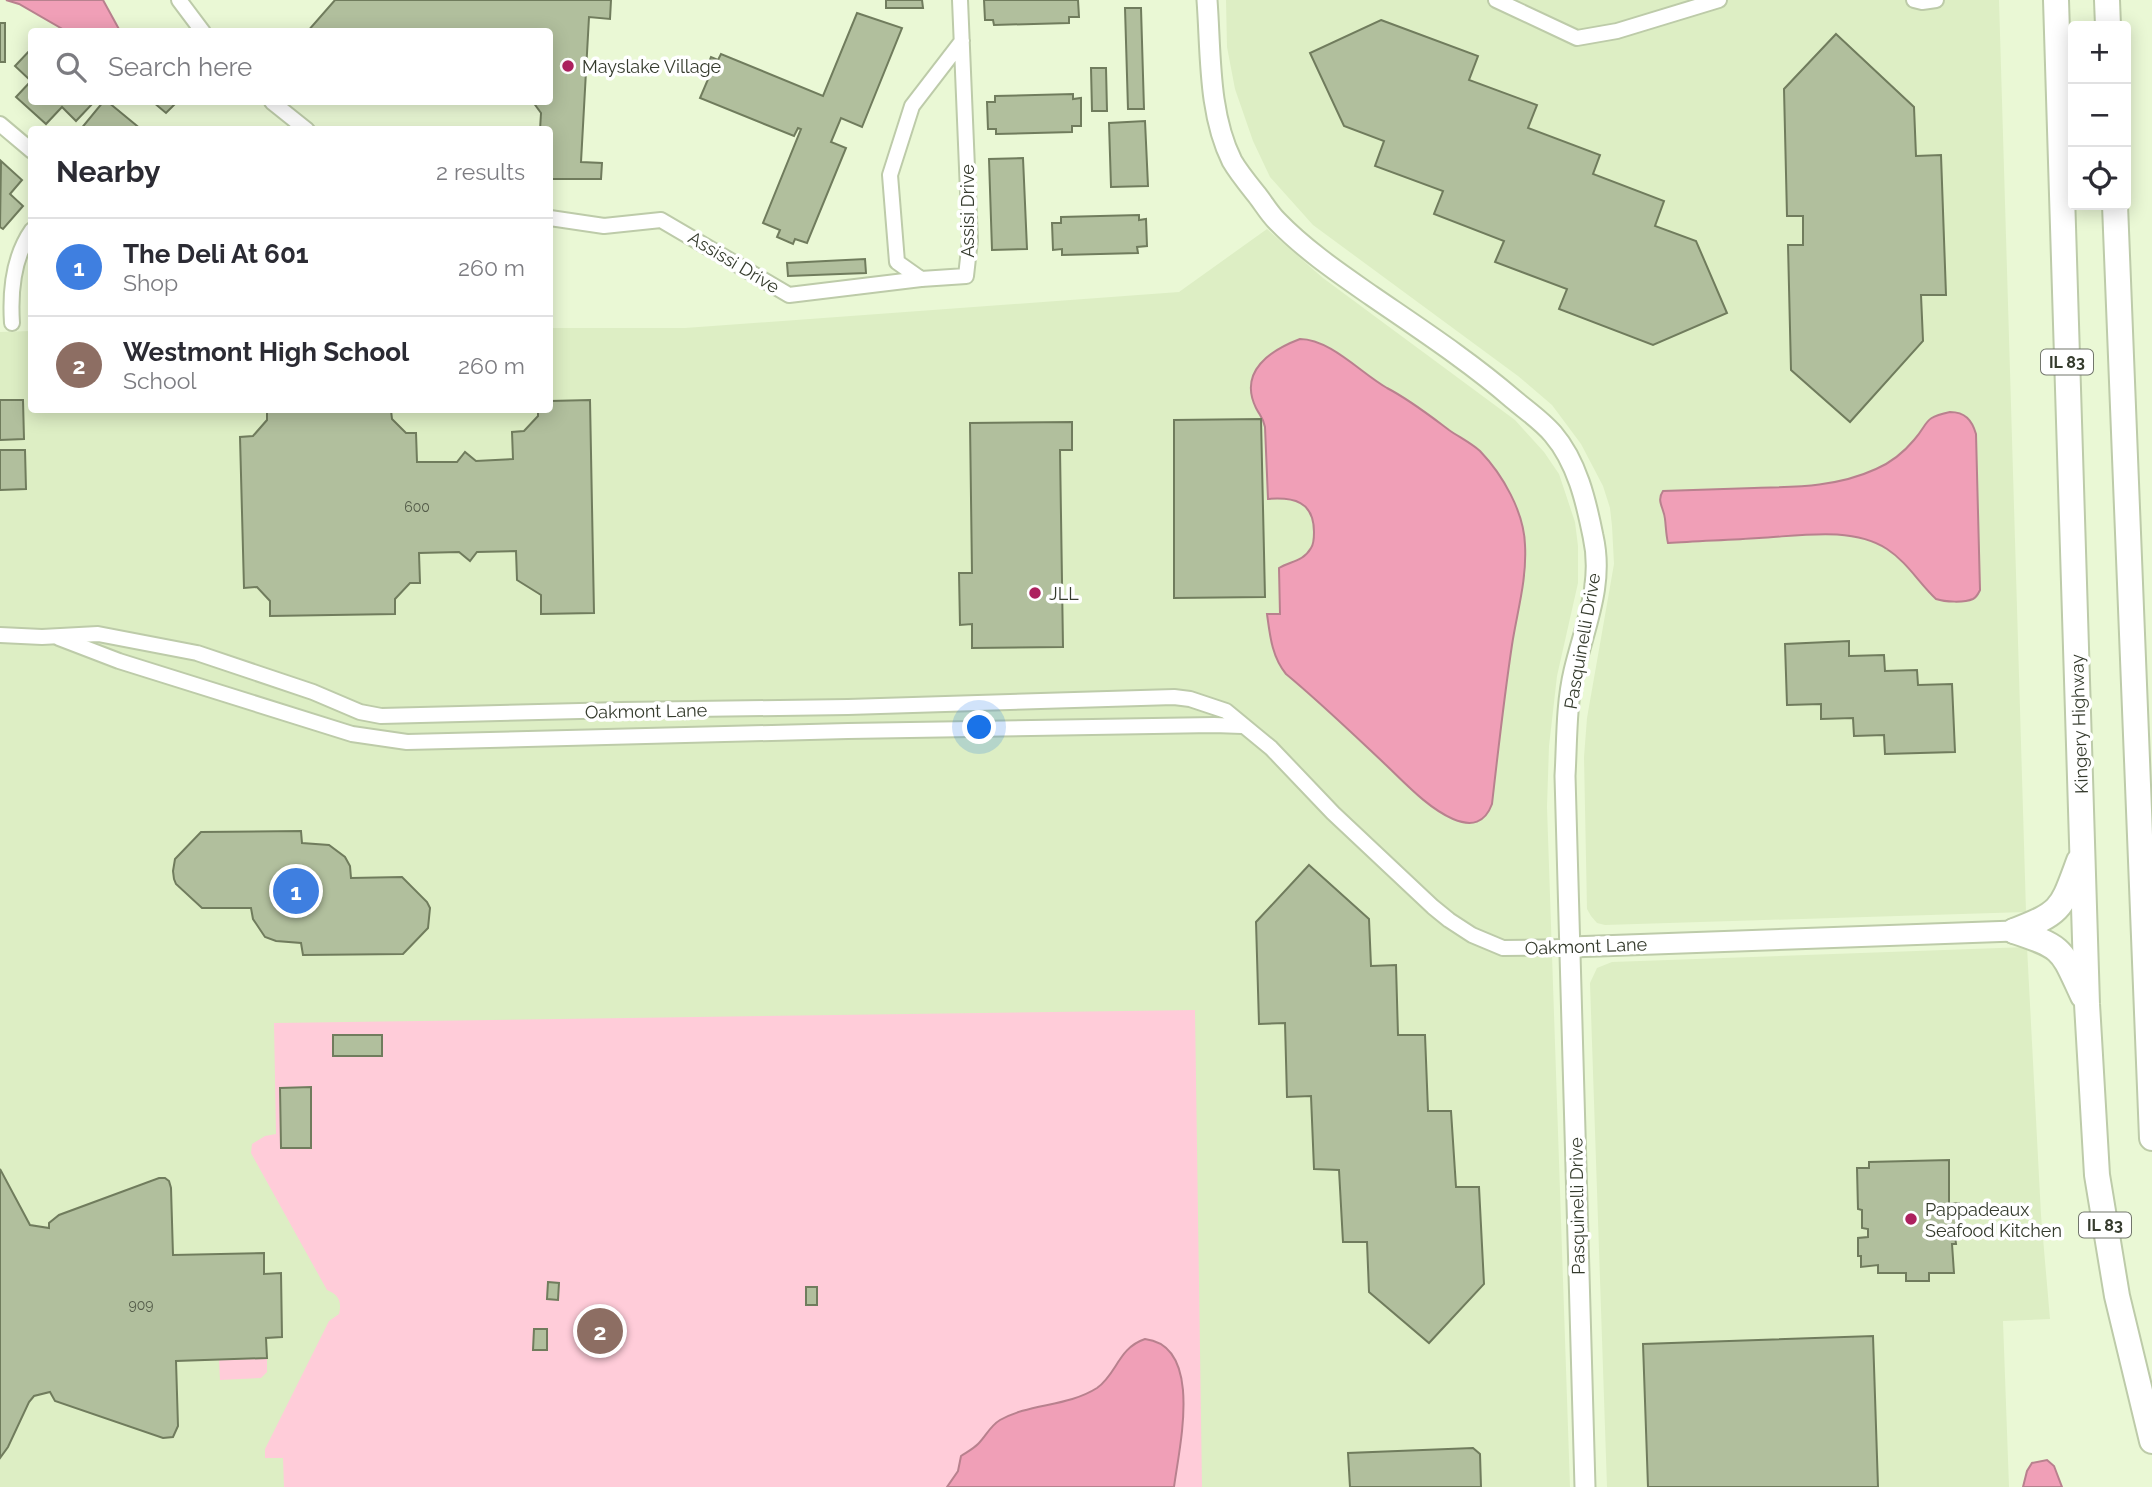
<!DOCTYPE html>
<html lang="en">
<head>
<meta charset="utf-8">
<style>
  body { margin:0; font-family:Raleway,sans-serif; background:#f2f2f3; color:#2b2b33 }
  .controls { position:absolute; right:21px; top:21px; display:grid; overflow:hidden; border-radius:7px; box-shadow:0 4px 18px #0003 }
  .controls button { width:63px; height:63px; display:grid; place-items:center; padding:0; border:0; border-bottom:2px solid #e1e1e2; background:#fff; color:#2b2b33; font:35px sans-serif }
  .you { position:absolute; left:980px; top:728px; width:24px; height:24px; margin:-18px; border:5px solid #fff; border-radius:50%; background:#1a73e8; box-shadow:0 0 0 10px #1a73e833 }
  .badge { display:grid; place-items:center; width:46px; height:46px; border-radius:50%; background:#0f766e; color:#fff; font-size:23px; font-weight:700 }
  .pin { position:absolute; translate:-50% -50%; border:4px solid #fff; box-shadow:0 2px 7px #0006 }
  .list { margin:0; padding:0; list-style:none }
  h2 { display:flex; justify-content:space-between; align-items:center; height:91px; margin:0; padding:0 28px; font-size:30px }
  h2 small { font-size:23px; font-weight:400; color:#7c7c81 }
  .list li { display:grid; grid-template-columns:46px 1fr auto; gap:21px; align-items:center; box-sizing:border-box; height:98px; padding:0 28px; border-top:2px solid #e1e1e2 }
  .list b { display:block; font-size:26px; white-space:nowrap }
  .list p { margin:0; font-size:23px; white-space:nowrap; color:#7c7c81 }
  .list em { font-size:23px; font-style:normal; color:#7c7c81 }
  .icon { flex:none; width:38px; height:38px; fill:none; stroke:currentColor; stroke-width:2; stroke-linecap:round; stroke-linejoin:round }
  .map { position:relative; flex:none; width:2152px; height:1487px; overflow:hidden }
  .search { position:absolute; background:#fff; box-shadow:0 4px 18px #0003; left:28px; top:28px; width:525px; height:77px; display:flex; align-items:center; gap:18px; box-sizing:border-box; padding:0 24px; border-radius:7px; color:#7c7c81; font-size:26px }
  .panel { position:absolute; background:#fff; box-shadow:0 4px 18px #0003; left:28px; top:126px; width:525px; height:287px; border-radius:7px }
  .map>svg:first-child { display:block }
</style>
</head>
<body>
<div class="map">
<svg width="2152" height="1487" viewBox="0 0 2152 1487">
  <rect width="100%" height="100%" fill="#eaf8d5"/>
  <g fill="#ddeec4">
    <polygon points="1226,0 1999,0 2026,912 1605,925 1597,923 1591,916 1587,909 1584,757 1587,718 1614,564 1612,526 1610,508 1603,486 1581,444 1552,405 1518,376 1313,225 1270,177 1253,141 1235,89 1227,47"/>
    <polygon points="1267,229 1323,278 1515,420 1544,452 1559,474 1575,522 1578,546 1578,583 1557,676 1549,746 1547,807 1570,1487 0,1487 0,332 31,331 32,410 550,410 550,328 685,328 1179,292"/>
    <polygon points="2027,947 2041,1215 2050,1319 2003,1321 2009,1487 1607,1487 1590,983 1597,968 1612,962"/>
  </g>
  <g fill="#ffccd9">
    <path d="M 1195,1010 L 1202,1487 L 284,1487 L 283,1458 L 265,1458 L 265,1449 L 329,1321 L 339,1314 C 342,1302 339,1295 327,1290 L 251,1153 L 252,1144 L 265,1136 L 276,1134 L 274,1023 Z"/>
    <polygon points="267,1358 267,1372 261,1378 220,1380 219,1360"/>
  </g>
  <g fill="#f09fb7" stroke="#b8818e" stroke-width="2">
    <polygon points="6,0 103,0 120,31 66,31 19,4"/>
    <path d="M 1300,339 C 1330,339 1362,374 1387,388 C 1410,400 1429,415 1449,430 C 1459,437 1471,443 1480,451 C 1503,475 1524,512 1525,545 C 1527,580 1517,612 1512,645 C 1504,698 1498,751 1492,804 C 1485,823 1472,827 1453,819 C 1428,808 1406,784 1386,765 C 1353,734 1321,703 1286,674 C 1272,657 1270,636 1267,614 L 1280,614 L 1279,568 C 1290,561 1303,562 1311,548 C 1314,544 1314,537 1314,532 C 1314,501 1293,497 1268,499 L 1265,427 C 1263,417 1260,416 1256,408 C 1238,371 1271,350 1300,339 Z"/>
    <path d="M 1950,412 C 1965,412 1972,420 1976,434 L 1980,590 C 1978,594 1977,597 1973,599 C 1964,603 1945,602 1936,599 C 1919,583 1907,562 1887,549 C 1852,526 1799,536 1759,538 C 1729,540 1698,541 1668,543 C 1666,535 1666,527 1665,519 C 1664,508 1656,501 1663,491 C 1693,490 1724,489 1754,488 C 1796,487 1837,487 1876,469 C 1890,463 1904,452 1914,440 C 1930,422 1922,418 1950,412 Z"/>
    <path d="M 1145,1339 C 1204,1346 1179,1448 1174,1487 L 947,1487 L 958,1471 L 961,1456 C 967,1452 973,1449 978,1444 C 986,1436 990,1426 1000,1420 C 1030,1403 1067,1407 1097,1388 C 1117,1374 1118,1348 1145,1339 Z"/>
    <polygon points="2047,1460 2054,1466 2062,1487 2023,1487 2027,1471 2032,1463"/>
  </g>
  <g fill="#b1bf9d" stroke="#707c5d" stroke-width="2">
    <polygon points="335,0 611,0 610,19 589,17 581,162 602,163 601,179 550,179 550,130 540,130 541,113 533,102 550,102 550,32 307,32"/>
    <polygon points="886,0 922,0 923,8 886,8"/>
    <polygon points="984,0 1078,0 1079,17 1069,17 1069,23 994,25 993,20 985,20"/>
    <polygon points="1125,8 1141,8 1144,109 1128,109"/>
    <polygon points="857,13 902,28 862,127 841,118 831,142 846,148 807,243 795,239 793,244 777,237 780,230 763,223 801,129 798,128 794,136 700,98 709,77 704,74 711,57 718,60 721,54 823,96"/>
    <polygon points="1381,20 1478,56 1469,80 1537,105 1528,128 1600,155 1593,174 1664,201 1655,226 1696,241 1727,313 1653,345 1559,309 1567,289 1495,262 1504,241 1434,214 1443,191 1375,166 1384,141 1344,126 1310,53"/>
    <rect x="0" y="23" width="5" height="39"/>
    <polygon points="1836,34 1914,107 1916,156 1941,155 1946,295 1921,295 1923,341 1850,422 1791,370 1788,245 1803,245 1803,216 1787,216 1784,89"/>
    <polygon points="32,48 32,102 94,102 76,121 62,107 46,124 16,97 31,81 15,66"/>
    <polygon points="1091,68 1106,68 1107,111 1092,111"/>
    <polygon points="1073,94 1073,99 1081,98 1081,126 1072,126 1072,132 996,134 996,129 988,129 987,102 995,102 995,96"/>
    <polygon points="103,102 108,102 142,130 80,130"/>
    <polygon points="153,102 177,102 166,113"/>
    <polygon points="1145,121 1148,186 1111,187 1109,123"/>
    <polygon points="1023,158 1027,249 992,250 989,159"/>
    <polygon points="1,161 22,180 10,194 23,206 3,229 0,227"/>
    <polygon points="1139,215 1139,220 1146,219 1147,246 1137,247 1138,253 1062,255 1062,249 1053,250 1052,223 1061,223 1061,217"/>
    <polygon points="865,259 866,273 788,276 787,263"/>
    <polygon points="0,400 23,400 24,439 0,440"/>
    <polygon points="590,400 594,613 541,614 541,595 517,580 516,551 477,552 470,561 459,552 419,553 420,583 410,583 395,599 395,614 270,616 270,601 257,587 244,588 240,437 253,436 267,420 267,410 391,410 392,419 406,433 416,433 417,462 457,462 465,452 476,461 513,459 512,432 524,431 538,416 538,410 550,410 550,401"/>
    <polygon points="1261,419 1265,597 1174,598 1174,420"/>
    <polygon points="1072,422 1072,450 1060,450 1063,647 972,648 972,624 960,625 959,573 972,573 970,423"/>
    <polygon points="0,450 25,450 26,489 0,490"/>
    <polygon points="1849,641 1849,656 1884,655 1885,671 1917,670 1918,685 1952,684 1955,752 1885,754 1884,735 1854,736 1853,718 1821,719 1821,704 1787,705 1785,644"/>
    <polygon points="301,831 302,843 329,845 345,857 350,866 351,878 402,877 427,902 430,908 428,928 403,954 303,955 301,943 276,941 265,937 253,919 251,908 202,908 176,884 174,879 173,871 175,859 201,832"/>
    <polygon points="1309,865 1369,919 1371,966 1396,965 1398,1035 1425,1035 1428,1111 1451,1111 1456,1187 1479,1187 1484,1284 1429,1343 1369,1292 1367,1242 1343,1242 1339,1170 1314,1169 1311,1096 1287,1097 1285,1023 1259,1024 1256,922"/>
    <rect x="333" y="1035" width="49" height="21"/>
    <polygon points="311,1087 311,1148 281,1148 280,1088"/>
    <polygon points="1949,1160 1949,1204 1959,1203 1961,1236 1955,1236 1956,1244 1952,1244 1954,1273 1929,1273 1929,1281 1906,1281 1906,1273 1878,1273 1878,1265 1861,1267 1861,1256 1858,1256 1858,1238 1868,1237 1868,1229 1862,1228 1862,1210 1858,1209 1857,1168 1869,1168 1869,1162"/>
    <polygon points="0,1169 30,1225 49,1228 49,1223 59,1215 159,1178 165,1178 169,1181 171,1188 173,1255 264,1253 264,1274 281,1273 282,1337 266,1338 267,1358 176,1361 178,1426 173,1437 163,1438 55,1401 50,1392 34,1396 29,1402 8,1447 0,1458"/>
    <polygon points="548,1282 559,1283 558,1300 547,1299"/>
    <rect x="806" y="1287" width="11" height="18"/>
    <polygon points="534,1329 547,1329 547,1350 533,1350"/>
    <polygon points="1873,1336 1878,1487 1648,1487 1643,1344"/>
    <polygon points="1473,1448 1480,1454 1481,1487 1350,1487 1348,1453"/>
  </g>
  <g fill="none" stroke-linecap="round" stroke-linejoin="round">
    <defs>
      <g id="street">
        <polyline points="179,0 203,32"/>
        <polyline points="960,0 970,240 966,276 921,279 897,262 890,175 912,106 962,41"/>
        <polyline points="1496,0 1577,38 1617,31 1719,0"/>
        <polyline points="1914,0 1922,2 1936,0"/>
        <polyline points="272,102 307,130"/>
        <polyline points="0,124 32,151"/>
        <polyline points="550,218 604,226 661,220 789,295 921,279"/>
        <path d="M 12,323 C 10,292 13,257 32,230"/>
        <polyline points="0,635 42,637 98,634 197,653 313,692 360,712 381,716 621,710 848,707 1174,697 1190,699 1226,711 1271,748 1333,813 1433,907 1449,920 1472,935 1503,948 1571,947"/>
        <polyline points="59,638 119,661 352,734 407,742 848,731 1214,725 1242,726"/>
      </g>
      <g id="secondary">
        <path d="M 1207,0 C 1211,53 1208,113 1232,161 C 1239,173 1249,185 1257,195 C 1264,204 1269,213 1277,221 C 1305,250 1339,273 1372,296 C 1420,329 1469,361 1513,399 C 1526,410 1542,421 1553,434 C 1577,462 1586,501 1593,536 C 1604,584 1585,625 1574,671 C 1566,705 1567,741 1565,776 L 1585,1487"/>
        <polyline points="1571,947 2014,931"/>
      </g>
      <g id="highway">
        <polyline points="2056,0 2087,1004 2097,1175 2117,1296 2152,1441"/>
        <polyline points="2107,0 2108,26"/>
        <polyline points="2115,205 2152,1138"/>
        <path d="M 2014,931 C 2063,912 2061,909 2079,861"/>
        <path d="M 2014,931 C 2065,948 2061,949 2083,996"/>
      </g>
    </defs>
    <use href="#street" stroke="#bdcba9" stroke-width="18"/>
    <use href="#secondary" stroke="#bdcba9" stroke-width="23"/>
    <use href="#highway" stroke="#bdcba9" stroke-width="28"/>
    <use href="#street" stroke="#fff" stroke-width="14"/>
    <use href="#secondary" stroke="#fff" stroke-width="19"/>
    <use href="#highway" stroke="#fff" stroke-width="24"/>
  </g>
  <g fill="#ad215e" stroke="#fff" stroke-width="2.5">
    <circle cx="568" cy="66" r="7"/>
    <circle cx="1035" cy="593" r="7"/>
    <circle cx="1911" cy="1219" r="7"/>
  </g>
  <g text-anchor="middle" dominant-baseline="central" stroke-width="7" stroke-linejoin="round" paint-order="stroke">
    <g font-size="14" fill="#545c49">
      <text x="417" y="507">600</text>
      <text x="141" y="1305">909</text>
    </g>
    <g fill="#fff" stroke="#72766c" stroke-width="2">
      <rect x="2041" y="349.5" width="52" height="25" rx="5"/>
      <rect x="2079" y="1212.5" width="52" height="25" rx="5"/>
    </g>
    <g font-size="16" font-weight="bold" fill="#353b2d">
      <text x="2067" y="362">IL 83</text>
      <text x="2105" y="1225">IL 83</text>
    </g>
    <g font-size="18" fill="#353b2d" stroke="#fff" text-anchor="start">
      <text x="582" y="66">Mayslake Village</text>
      <text x="1049" y="593">JLL</text>
      <text x="1925" y="1209">Pappadeaux<tspan x="1925" dy="21">Seafood Kitchen</tspan></text>
    </g>
    <g font-size="18" fill="#353b2d" stroke="#fff">
      <text transform="translate(967 211) rotate(-90)">Assisi Drive</text>
      <text transform="translate(734 262) rotate(31)">Assissi Drive</text>
      <text transform="translate(1582 641) rotate(-80)">Pasquinelli Drive</text>
      <text transform="translate(646 711) rotate(-1)">Oakmont Lane</text>
      <text transform="translate(2079 724) rotate(-92)">Kingery Highway</text>
      <text transform="translate(1586 946) rotate(-2)">Oakmont Lane</text>
      <text transform="translate(1577 1206) rotate(-91)">Pasquinelli Drive</text>
    </g>
  </g>
</svg>
<div class="controls">
<button>+</button>
<button>−</button>
<button><svg class="icon" aria-label="locate" viewBox="0 0 24 24"><circle cx="12" cy="12" r="6"/><path d="M12 2v4M12 18v4M2 12h4M18 12h4"/></svg></button>
</div>
<div class="you"></div>
<div class="pin badge" style="left:296px;top:891px;background:#3f7fe0">1</div>
<div class="pin badge" style="left:600px;top:1331px;background:#8d6e63">2</div>
<div class="search"><svg class="icon" aria-label="search" viewBox="0 0 24 24"><circle cx="10" cy="10" r="6"/><path d="M15 15l6 6"/></svg>Search here</div>
<section class="panel">
<h2>Nearby<small>2 results</small></h2>
<ul class="list">
<li><span class="badge" style="background:#3f7fe0">1</span><div><b>The Deli At 601</b><p>Shop</p></div><em>260 m</em></li>
<li><span class="badge" style="background:#8d6e63">2</span><div><b>Westmont High School</b><p>School</p></div><em>260 m</em></li>
</ul>
</section>
</div>
</body>
</html>
